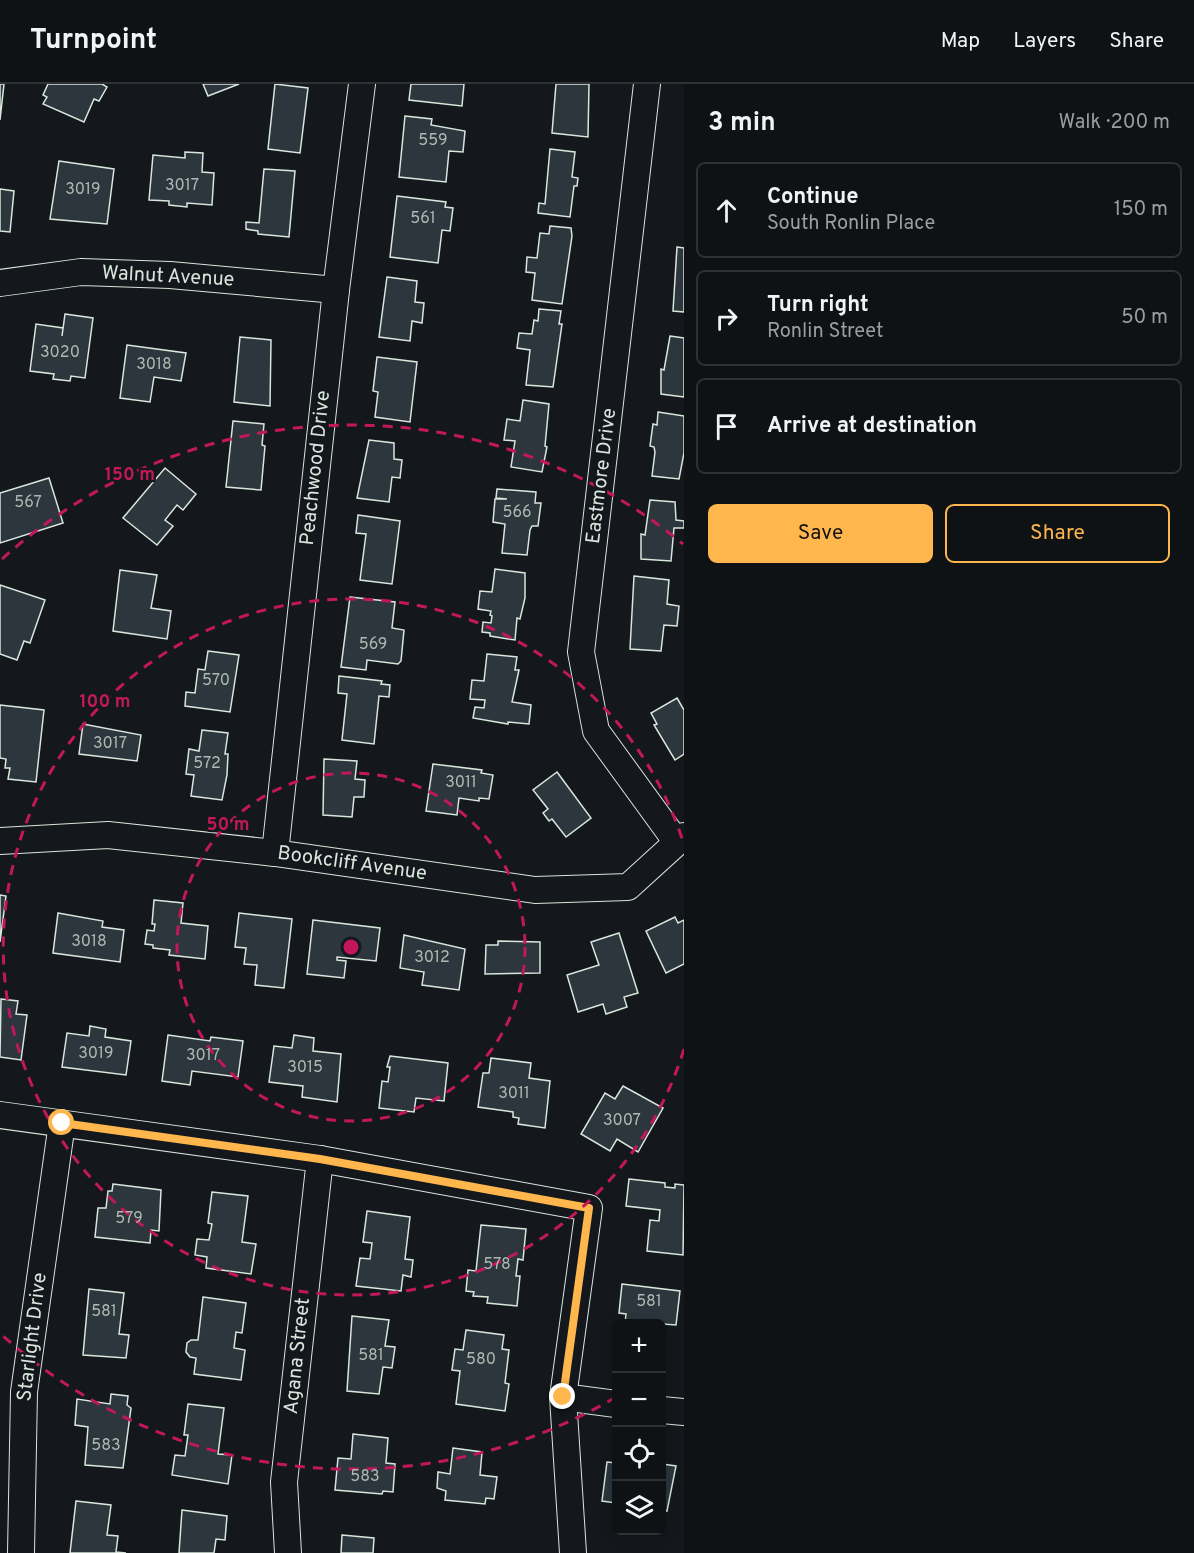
<!DOCTYPE html>
<html lang="en">
<head>
<meta charset="utf-8">
<style>
  body { margin:0; font-family:Overpass,sans-serif; background:#181b1e; color:#f1f3f6 }
  .controls { position:absolute; right:18px; bottom:18px; display:grid; overflow:hidden; border-radius:9px; box-shadow:0 3px 15px #0003 }
  .controls button { width:54px; height:54px; display:grid; place-items:center; padding:0; border:0; border-bottom:2px solid #2f3234; background:#0f1215; color:#f1f3f6; font:30px sans-serif }
  .stop { position:absolute; width:18px; height:18px; margin:-14px; border:4px solid #ffb74d; border-radius:50%; background:#fff }
  .stop.end { background:#ffb74d; border-color:#fff; box-shadow:0 2px 6px #0008 }
  .list { margin:0; padding:0; list-style:none }
  h2 { display:flex; justify-content:space-between; align-items:center; height:78px; margin:0; padding:0 24px; font-size:26px }
  h2 small { font-size:20px; font-weight:400; color:#9b9ea0 }
  .list li { display:grid; grid-template-columns:39px 1fr auto; gap:18px; align-items:center; box-sizing:border-box; height:96px; margin:0 12px 12px; padding:0 12px; border:2px solid #2f3234; border-radius:9px }
  .list b { display:block; font-size:22px; white-space:nowrap }
  .list p { margin:0; font-size:20px; white-space:nowrap; color:#9b9ea0 }
  .list em { font-size:20px; font-style:normal; color:#9b9ea0 }
  .actions { display:flex; gap:12px; padding:18px 24px }
  .actions a { flex:1; padding:14px 0; border:2px solid #ffb74d; border-radius:9px; text-align:center; font-size:21px; color:#ffb74d }
  .actions .main { background:#ffb74d; color:#111 }
  .icon { flex:none; width:33px; height:33px; fill:none; stroke:currentColor; stroke-width:2; stroke-linecap:round; stroke-linejoin:round }
  .map { position:relative; flex:none; width:684px; height:1469px; overflow:hidden }
  header { display:flex; align-items:center; gap:36px; box-sizing:border-box; height:84px; padding:0 30px; background:#0f1215; border-bottom:2px solid #2f3234 }
  header strong { font-size:28px }
  nav { display:flex; gap:33px; margin-inline-start:auto; font-size:21px }
  main { display:flex }
  aside { flex:1; background:#0f1215 }
  .map>svg:first-child { display:block }
</style>
</head>
<body>
<header>
<strong>Turnpoint</strong>
<nav><a>Map</a><a>Layers</a><a>Share</a></nav>
</header>
<main>
<div class="map">
<svg width="684" height="1469" viewBox="0 0 684 1469">
  <rect width="100%" height="100%" fill="#14181c"/>
  <g fill="#2c363c" stroke="#d8e6dc" stroke-width="1.5">
    <polygon points="0,0 4,0 0,36"/>
    <polygon points="48,0 102,0 107,3 99,17 94,15 84,38 43,20 47,13 43,11"/>
    <polygon points="203,0 239,0 208,12"/>
    <polygon points="275,0 308,4 300,69 268,65"/>
    <polygon points="411,0 464,0 462,22 409,16"/>
    <polygon points="556,0 589,0 588,53 552,49"/>
    <polygon points="405,32 432,35 431,41 465,47 463,68 449,67 446,98 399,93"/>
    <polygon points="550,65 575,68 572,93 578,94 577,102 574,102 570,133 538,129 539,119 545,120"/>
    <polygon points="185,68 203,69 202,88 214,89 212,121 187,119 187,123 169,121 169,117 149,116 153,71 185,74"/>
    <polygon points="59,77 114,85 107,140 50,135"/>
    <polygon points="264,85 295,87 289,153 258,150 258,147 246,145 246,138 259,139"/>
    <polygon points="0,105 14,107 10,148 0,147"/>
    <polygon points="397,112 446,118 445,123 453,124 450,147 442,146 438,179 390,173"/>
    <polygon points="550,142 571,144 572,152 562,220 532,216 535,189 526,188 527,173 537,174 540,149 549,150"/>
    <polygon points="677,163 684,164 684,228 673,227"/>
    <polygon points="387,193 417,197 415,218 424,219 422,239 412,237 410,257 379,253"/>
    <polygon points="539,225 561,227 559,240 562,240 553,303 526,301 530,266 517,264 519,249 532,250 534,236 538,237"/>
    <polygon points="65,230 93,234 85,294 71,292 70,297 53,295 54,290 30,287 36,240 63,244 62,252"/>
    <polygon points="670,252 684,254 684,313 661,310 661,285 664,286"/>
    <polygon points="240,253 271,256 270,322 234,318"/>
    <polygon points="127,261 186,269 181,297 154,293 150,318 120,314"/>
    <polygon points="377,273 417,278 410,338 375,333 378,308 373,307"/>
    <polygon points="523,316 549,320 545,362 547,363 542,388 511,383 515,357 504,356 507,335 520,337"/>
    <polygon points="658,328 684,332 684,369 679,395 652,392 655,368 654,363 650,362 653,340 657,341"/>
    <polygon points="233,337 264,340 262,361 265,362 261,406 226,403"/>
    <polygon points="369,356 394,359 394,375 402,376 400,394 392,393 389,418 357,414"/>
    <polygon points="165,384 196,410 183,426 177,421 165,436 173,442 157,461 123,434"/>
    <polygon points="49,394 63,439 0,459 0,409"/>
    <polygon points="497,405 536,408 535,419 541,419 538,442 532,442 530,446 527,471 502,469 505,440 493,438 495,415 507,415 496,414"/>
    <polygon points="650,416 675,418 676,436 684,437 684,444 674,444 671,477 641,475 641,450 645,451"/>
    <polygon points="358,431 400,437 392,500 360,496 366,450 356,449"/>
    <polygon points="495,485 525,489 525,514 520,535 517,534 515,556 490,552 490,549 482,548 483,538 491,539 492,532 490,531 491,527 478,525 480,507 492,508"/>
    <polygon points="120,486 157,491 151,524 171,527 167,555 113,547"/>
    <polygon points="634,492 669,496 667,520 679,522 677,542 664,541 661,567 630,565"/>
    <polygon points="0,501 45,516 30,559 24,557 17,576 0,570"/>
    <polygon points="350,513 395,518 392,544 404,546 401,577 398,580 367,576 366,586 341,583"/>
    <polygon points="208,567 239,571 230,628 185,622 186,608 195,609 198,585 205,586"/>
    <polygon points="487,570 517,573 515,586 519,586 512,618 531,621 529,640 508,638 508,640 473,634 475,623 484,624 485,616 470,615 472,596 484,597"/>
    <polygon points="339,592 382,597 381,600 390,601 389,613 379,612 374,660 342,656 347,610 338,609"/>
    <polygon points="677,614 684,626 684,670 675,676 654,641 657,640 651,629"/>
    <polygon points="0,621 44,626 36,698 8,695 10,684 5,684 6,675 0,674"/>
    <polygon points="83,640 141,651 137,677 79,670"/>
    <polygon points="202,646 228,649 225,670 228,670 227,691 222,716 191,712 194,691 186,690 189,665 199,667"/>
    <polygon points="324,675 357,677 355,695 365,696 364,713 354,713 352,733 323,731"/>
    <polygon points="433,680 482,686 481,689 493,691 489,715 479,714 479,717 459,714 457,731 426,727"/>
    <polygon points="557,688 591,734 566,753 552,735 549,737 543,729 548,725 533,706"/>
    <polygon points="0,811 6,812 0,858"/>
    <polygon points="154,816 183,819 181,839 208,842 205,875 169,871 170,866 153,864 153,861 145,860 147,846 154,847 155,840 152,840"/>
    <polygon points="58,829 103,837 102,843 124,846 120,878 53,869"/>
    <polygon points="239,829 292,835 284,904 255,901 257,881 244,880 246,864 235,863"/>
    <polygon points="675,833 678,839 684,836 684,880 666,889 646,847"/>
    <polygon points="313,836 380,844 376,877 337,873 337,876 346,877 344,894 307,890"/>
    <polygon points="619,849 638,909 624,913 627,923 606,930 603,920 578,928 567,891 599,881 591,858"/>
    <polygon points="404,851 465,865 459,906 422,901 424,888 400,884"/>
    <polygon points="498,857 540,858 540,889 485,890 486,861 498,861"/>
    <polygon points="1,915 18,917 16,930 27,931 21,976 0,973"/>
    <polygon points="90,942 106,945 105,953 131,957 126,991 62,983 67,949 89,952"/>
    <polygon points="168,951 210,957 211,953 243,957 238,993 192,987 190,1001 162,997"/>
    <polygon points="294,951 314,954 313,967 341,970 337,1018 302,1013 303,1002 269,998 274,962 292,964"/>
    <polygon points="390,972 448,979 444,1017 416,1014 414,1028 379,1024 382,997 388,998 390,983 387,983"/>
    <polygon points="491,974 531,979 529,994 550,997 545,1044 518,1040 519,1034 513,1033 513,1028 478,1023 483,989 489,989"/>
    <polygon points="623,1002 663,1024 638,1068 617,1055 610,1067 581,1050 605,1009 615,1015"/>
    <polygon points="629,1095 665,1099 665,1103 675,1104 675,1100 684,1101 683,1171 647,1167 650,1136 659,1137 660,1126 626,1122"/>
    <polygon points="113,1100 161,1106 159,1147 151,1146 150,1159 95,1153 98,1124 106,1124 108,1107 112,1107"/>
    <polygon points="212,1108 248,1112 242,1158 256,1160 251,1190 206,1184 207,1173 195,1171 197,1155 209,1156 212,1140 208,1139"/>
    <polygon points="367,1127 410,1133 405,1175 413,1176 411,1193 403,1191 401,1207 356,1202 360,1174 370,1175 372,1159 363,1158"/>
    <polygon points="481,1141 526,1145 523,1176 518,1175 516,1192 520,1192 517,1222 487,1219 488,1213 473,1212 474,1208 466,1207 468,1186 476,1187"/>
    <polygon points="622,1200 680,1207 676,1241 663,1240 662,1256 662,1240 625,1240 626,1230 619,1229"/>
    <polygon points="89,1205 124,1209 119,1250 129,1251 126,1274 83,1271"/>
    <polygon points="203,1213 246,1219 242,1249 236,1248 234,1264 245,1266 241,1296 194,1290 196,1274 190,1273 186,1268 187,1259 191,1256 198,1256"/>
    <polygon points="352,1232 389,1236 385,1262 395,1263 392,1284 383,1283 379,1310 347,1307"/>
    <polygon points="466,1246 504,1251 502,1265 509,1266 505,1299 509,1300 505,1327 456,1320 460,1287 452,1286 455,1265 463,1266"/>
    <polygon points="111,1310 128,1312 127,1321 131,1324 123,1384 85,1381 88,1343 75,1341 77,1315 110,1320"/>
    <polygon points="188,1320 224,1324 218,1370 232,1371 228,1400 172,1391 175,1371 185,1372 188,1351 184,1351"/>
    <polygon points="353,1350 388,1354 386,1379 395,1380 393,1408 383,1407 382,1410 335,1406 338,1374 351,1375"/>
    <polygon points="453,1364 482,1368 480,1391 497,1393 494,1415 486,1414 485,1420 445,1416 446,1407 437,1404 438,1388 450,1390"/>
    <polygon points="607,1378 616,1379 616,1419 602,1417"/>
    <polygon points="662,1380 676,1382 667,1427 662,1426"/>
    <polygon points="76,1417 111,1421 107,1451 118,1452 116,1468 126,1469 70,1469"/>
    <polygon points="182,1426 227,1432 225,1456 216,1455 214,1469 179,1469"/>
    <polygon points="342,1451 374,1454 373,1469 341,1469"/>
  </g>
  <g fill="none" stroke-linecap="round" stroke-linejoin="round">
    <defs>
      <g id="minor">
        <polyline points="647,0 581,568 596,647 676,757"/>
        <polyline points="0,199 81,188 170,191 336,206"/>
        <polyline points="0,757 108,751 275,769 535,806 628,803 684,752"/>
        <polyline points="275,769 336,206 362,0"/>
        <polyline points="0,1031 320,1075 589,1124 563,1313 573,1469"/>
        <polyline points="563,1313 616,1320"/>
        <polyline points="662,1326 684,1328"/>
        <polyline points="21,1469 24,1308 62,1039"/>
        <polyline points="288,1469 284,1398 320,1075"/>
      </g>
    </defs>
    <use href="#minor" stroke="#d8e6dc" stroke-width="28"/>
    <use href="#minor" stroke="#14181c" stroke-width="26"/>
  </g>
  <g fill="none" stroke-linecap="round" stroke-linejoin="round">
    <polyline stroke="#ffb74d" stroke-width="8" points="62,1039 320,1075 589,1124 563,1313"/>
  </g>
  <g fill="none" stroke="#c2185b" stroke-width="3" stroke-dasharray="10 8">
    <circle cx="351" cy="863" r="174"/>
    <path d="M684 965A348 348 0 1 1 684 761"/>
    <path d="M616 1313A522 522 0 0 1 2 1251M2 475A522 522 0 0 1 683 460"/>
  </g>
  <g text-anchor="middle" dominant-baseline="central" stroke-width="4.5" stroke-linejoin="round" paint-order="stroke">
    <g font-size="16" fill="#adbab4">
      <text x="433" y="57">559</text>
      <text x="182" y="102">3017</text>
      <text x="83" y="106">3019</text>
      <text x="423" y="135">561</text>
      <text x="60" y="269">3020</text>
      <text x="154" y="281">3018</text>
      <text x="28" y="419">567</text>
      <text x="517" y="429">566</text>
      <text x="373" y="561">569</text>
      <text x="216" y="597">570</text>
      <text x="110" y="660">3017</text>
      <text x="207" y="680">572</text>
      <text x="461" y="699">3011</text>
      <text x="89" y="858">3018</text>
      <text x="432" y="874">3012</text>
      <text x="96" y="970">3019</text>
      <text x="203" y="972">3017</text>
      <text x="305" y="984">3015</text>
      <text x="514" y="1010">3011</text>
      <text x="622" y="1037">3007</text>
      <text x="129" y="1135">579</text>
      <text x="497" y="1181">578</text>
      <text x="649" y="1218">581</text>
      <text x="104" y="1228">581</text>
      <text x="371" y="1272">581</text>
      <text x="481" y="1276">580</text>
      <text x="106" y="1362">583</text>
      <text x="365" y="1393">583</text>
    </g>
    <g font-size="20" fill="#d8e6dc" stroke="#14181c">
      <text transform="translate(168 193) rotate(3)">Walnut Avenue</text>
      <text transform="translate(316 384) rotate(-84)">Peachwood Drive</text>
      <text transform="translate(602 392) rotate(-83)">Eastmore Drive</text>
      <text transform="translate(352 780) rotate(8)">Bookcliff Avenue</text>
      <text transform="translate(33 1253) rotate(-83)">Starlight Drive</text>
      <text transform="translate(298 1272) rotate(-84)">Agana Street</text>
    </g>
  </g>
  <circle cx="351" cy="863" r="9" fill="#c2185b" stroke="#14181c" stroke-width="3"/>
  <g font-size="18" text-anchor="middle" font-weight="bold" fill="#c2185b" stroke="#14181c" stroke-width="4.5" stroke-linejoin="round" paint-order="stroke">
    <text x="130" y="396">150 m</text>
    <text x="105" y="623">100 m</text>
    <text x="228" y="746">50 m</text>
  </g>
</svg>
<div class="controls">
<button>+</button>
<button>−</button>
<button><svg class="icon" aria-label="locate" viewBox="0 0 24 24"><circle cx="12" cy="12" r="6"/><path d="M12 2v4M12 18v4M2 12h4M18 12h4"/></svg></button>
<button><svg class="icon" aria-label="layers" viewBox="0 0 24 24"><path d="M12 4l9 5-9 5-9-5zM3 14l9 5 9-5"/></svg></button>
</div>
<div class="stop" style="left:62px;top:1039px"></div>
<div class="stop end" style="left:563px;top:1313px"></div>
</div>
<aside>
<h2>3 min<small>Walk · 200 m</small></h2>
<ul class="list">
<li><svg class="icon" aria-label="ahead" viewBox="0 0 24 24"><path d="M12 20V5M6 11l6-6 6 6"/></svg><div><b>Continue</b><p>South Ronlin Place</p></div><em>150 m</em></li>
<li><svg class="icon" aria-label="right" viewBox="0 0 24 24"><path d="M7 20v-9h11M14 6l5 5-5 5"/></svg><div><b>Turn right</b><p>Ronlin Street</p></div><em>50 m</em></li>
<li><svg class="icon" aria-label="arrive" viewBox="0 0 24 24"><path d="M6 21V4h12l-3 4 3 4H6"/></svg><div><b>Arrive at destination</b></div></li>
</ul>
<div class="actions"><a class="main">Save</a><a>Share</a></div>
</aside>
</main>
</body>
</html>
